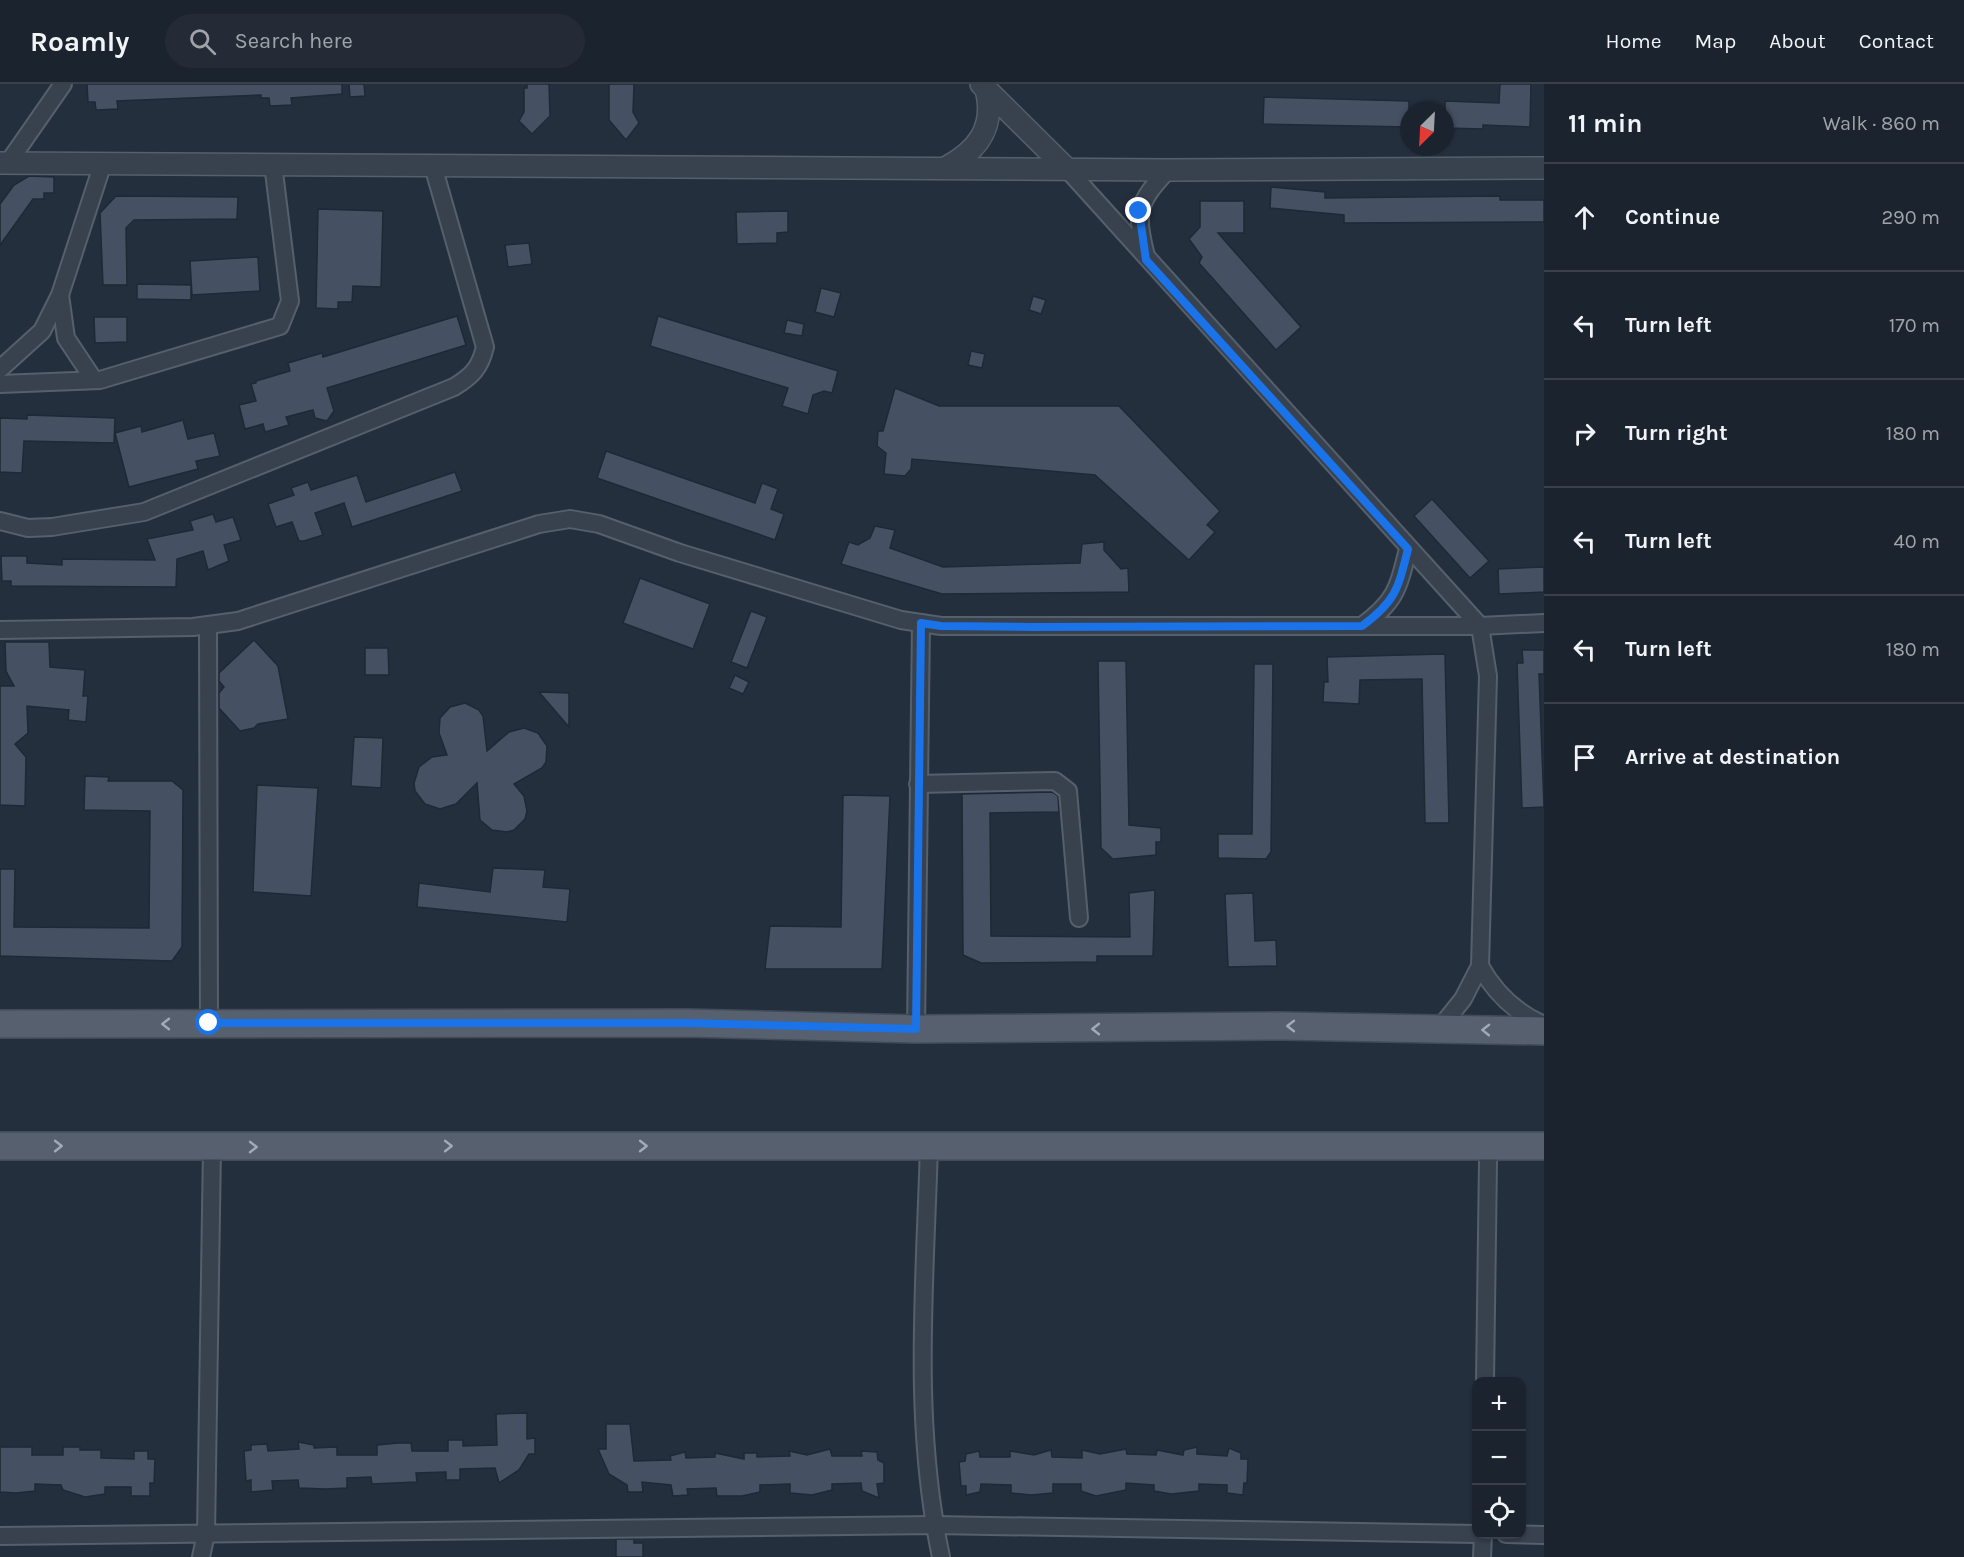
<!DOCTYPE html>
<html lang="en">
<head>
<meta charset="utf-8">
<style>
  body { margin:0; font-family:Karla,sans-serif; background:#242b36; color:#f1f3f6 }
  .controls { position:absolute; right:18px; bottom:18px; display:grid; overflow:hidden; border-radius:12px; box-shadow:0 2px 4px #0004 }
  .controls button { width:54px; height:54px; display:grid; place-items:center; padding:0; border:0; border-bottom:2px solid #39404a; background:#1b232e; color:#f1f3f6; font:30px sans-serif }
  .compass { position:absolute; left:1400px; top:18px; width:54px; height:54px; border-radius:50%; background:#1b232e; box-shadow:0 2px 4px #0004; rotate:204deg }
  .stop { position:absolute; width:18px; height:18px; margin:-14px; border:4px solid #1a73e8; border-radius:50%; background:#fff }
  .stop.end { background:#1a73e8; border-color:#fff; box-shadow:0 2px 6px #0008 }
  .list { margin:0; padding:0; list-style:none }
  h2 { display:flex; justify-content:space-between; align-items:center; height:78px; margin:0; padding:0 24px; font-size:26px }
  h2 small { font-size:20px; font-weight:400; color:#a0a4aa }
  .list li { display:grid; grid-template-columns:39px 1fr auto; gap:18px; align-items:center; box-sizing:border-box; height:108px; padding:0 24px; border-top:2px solid #39404a }
  .list b { display:block; font-size:22px; white-space:nowrap }
  .list em { font-size:20px; font-style:normal; color:#a0a4aa }
  .icon { flex:none; width:33px; height:33px; fill:none; stroke:currentColor; stroke-width:2; stroke-linecap:round; stroke-linejoin:round }
  .map { position:relative; flex:none; width:1544px; height:1473px; overflow:hidden }
  header { display:flex; align-items:center; gap:36px; box-sizing:border-box; height:84px; padding:0 30px; background:#1b232e; border-bottom:2px solid #39404a }
  header strong { font-size:28px }
  nav { display:flex; gap:33px; margin-inline-start:auto; font-size:21px }
  .search { width:420px; height:54px; background:#242b36; display:flex; align-items:center; gap:15px; box-sizing:border-box; padding:0 21px; border-radius:33px; color:#a0a4aa; font-size:22px }
  main { display:flex }
  aside { flex:1; background:#1b232e }
  .map>svg:first-child { display:block }
</style>
</head>
<body>
<header>
<strong>Roamly</strong>
<div class="search"><svg class="icon" aria-label="search" viewBox="0 0 24 24"><circle cx="10" cy="10" r="6"/><path d="M15 15l6 6"/></svg>Search here</div>
<nav><a>Home</a><a>Map</a><a>About</a><a>Contact</a></nav>
</header>
<main>
<div class="map">
<svg width="1544" height="1473" viewBox="0 0 1544 1473">
  <rect width="100%" height="100%" fill="#242f3e"/>
  <g fill="#455162" stroke="#1f2835" stroke-width="1.5">
    <polygon points="87,0 342,0 342,10 291,14 292,21 270,22 269,14 261,14 261,11 117,17 118,25 96,26 95,18 88,18"/>
    <polygon points="349,0 364,0 365,12 350,13"/>
    <polygon points="527,0 549,0 550,32 532,50 519,37 524,28 524,4 527,4"/>
    <polygon points="609,0 634,0 633,28 639,39 626,56 609,36"/>
    <polygon points="1500,0 1531,0 1530,43 1483,41 1483,45 1445,44 1445,17 1499,19"/>
    <polygon points="1264,13 1409,17 1409,43 1263,40"/>
    <polygon points="29,92 54,93 54,109 44,109 44,115 33,115 0,161 0,120 14,101"/>
    <polygon points="1271,103 1325,108 1325,114 1500,112 1500,116 1544,116 1544,138 1344,139 1344,131 1270,124"/>
    <polygon points="116,112 238,113 237,135 134,136 126,144 127,201 103,201 100,129"/>
    <polygon points="1200,117 1244,117 1244,149 1218,149 1301,243 1276,266 1199,179 1202,173 1189,155 1200,143"/>
    <polygon points="318,125 383,127 381,203 353,202 352,218 338,218 338,225 316,224"/>
    <polygon points="788,127 788,148 777,149 777,159 737,160 736,128"/>
    <polygon points="529,159 532,180 508,183 505,161"/>
    <polygon points="258,173 260,207 192,211 190,177"/>
    <polygon points="137,200 191,201 191,216 137,215"/>
    <polygon points="821,204 841,209 834,233 815,228"/>
    <polygon points="1033,212 1046,216 1041,230 1029,226"/>
    <polygon points="457,232 466,261 327,304 334,327 327,337 315,334 313,326 286,333 289,341 265,348 263,340 245,345 239,321 256,317 251,300 256,299 256,297 290,287 288,279 322,269 323,273"/>
    <polygon points="658,232 838,287 832,309 824,307 813,311 808,330 782,322 788,304 650,262"/>
    <polygon points="94,233 127,233 127,258 95,259"/>
    <polygon points="787,236 804,240 802,252 784,249"/>
    <polygon points="971,267 985,270 982,284 968,281"/>
    <polygon points="895,304 939,322 1119,322 1220,427 1207,441 1215,448 1189,476 1095,391 912,375 911,385 905,392 884,390 886,369 877,362 878,347 883,347"/>
    <polygon points="27,331 115,334 114,359 24,357 22,389 0,388 0,334 27,335"/>
    <polygon points="183,336 188,355 214,349 220,372 196,377 198,385 129,403 115,349 141,342 142,348"/>
    <polygon points="606,367 755,419 762,399 778,405 771,425 784,430 775,456 597,394"/>
    <polygon points="455,388 462,407 352,443 344,419 315,429 323,451 304,457 299,457 292,438 276,443 268,420 294,411 291,404 308,398 311,406 357,391 366,418"/>
    <polygon points="1432,415 1489,477 1470,494 1414,432"/>
    <polygon points="213,430 216,438 233,433 241,456 224,461 229,477 208,486 203,467 177,475 176,503 11,502 11,497 2,497 1,472 27,472 27,479 62,481 62,475 155,476 147,455 193,446 190,437"/>
    <polygon points="875,442 895,446 890,464 943,483 1080,479 1082,460 1104,458 1104,466 1121,485 1128,484 1129,508 942,510 841,480 849,458 858,461 870,454"/>
    <polygon points="1544,483 1544,508 1499,510 1498,485"/>
    <polygon points="640,494 710,520 693,565 623,539"/>
    <polygon points="751,527 767,533 747,584 731,578"/>
    <polygon points="254,556 278,582 288,635 258,640 254,644 240,647 219,624 219,609 224,603 219,597 219,589"/>
    <polygon points="5,558 49,558 50,583 85,586 83,612 88,612 86,638 68,636 69,626 27,622 28,649 15,660 26,673 25,722 0,721 0,602 14,602 6,587"/>
    <polygon points="365,564 388,564 389,591 365,591"/>
    <polygon points="1522,566 1544,566 1544,590 1539,590 1544,723 1522,724 1517,579 1523,579"/>
    <polygon points="1445,570 1449,739 1425,739 1422,595 1360,596 1359,620 1323,618 1324,598 1328,598 1327,573"/>
    <polygon points="1098,577 1126,577 1129,741 1161,744 1161,758 1156,758 1156,771 1113,775 1101,764"/>
    <polygon points="1254,580 1273,580 1271,768 1266,775 1218,774 1218,750 1252,750"/>
    <polygon points="735,591 749,598 743,610 729,604"/>
    <polygon points="539,608 569,609 569,643"/>
    <polygon points="465,619 479,626 483,632 487,667 509,648 524,644 538,649 547,662 546,678 542,684 514,700 524,712 527,727 525,735 514,746 507,748 492,746 480,736 477,699 456,720 440,725 425,720 415,707 414,699 419,683 432,673 447,671 439,649 440,634 450,623"/>
    <polygon points="354,653 383,654 381,704 351,702"/>
    <polygon points="85,692 109,693 108,697 172,697 183,706 182,863 172,877 0,872 0,785 15,785 14,843 149,844 150,727 84,726"/>
    <polygon points="257,701 318,704 311,812 253,808"/>
    <polygon points="1052,708 1058,712 1059,728 990,729 991,852 1130,853 1129,809 1155,806 1153,872 1097,872 1097,878 981,879 963,871 962,710"/>
    <polygon points="843,711 890,712 882,885 765,885 770,842 841,843"/>
    <polygon points="493,784 545,786 543,803 570,805 567,838 417,823 419,799 490,808"/>
    <polygon points="1253,809 1255,857 1276,856 1277,882 1228,883 1225,810"/>
    <polygon points="527,1329 527,1355 535,1354 535,1370 529,1370 519,1386 499,1399 495,1384 460,1385 460,1396 446,1396 446,1388 416,1389 417,1398 372,1400 371,1393 347,1394 347,1404 326,1405 299,1404 298,1396 272,1397 273,1406 251,1408 251,1396 246,1397 244,1367 251,1366 251,1361 267,1360 268,1367 299,1365 298,1358 314,1361 314,1364 337,1363 337,1371 377,1371 377,1361 398,1359 411,1359 412,1367 448,1367 448,1356 463,1356 463,1362 497,1361 496,1330"/>
    <polygon points="606,1340 630,1340 634,1377 671,1376 670,1372 685,1368 686,1374 715,1373 715,1369 744,1375 744,1369 757,1369 757,1373 790,1372 789,1367 807,1371 830,1365 832,1372 862,1372 861,1367 877,1368 878,1376 884,1379 884,1399 877,1400 879,1414 862,1407 861,1399 832,1400 832,1406 812,1411 790,1409 790,1400 760,1401 760,1408 742,1412 717,1412 716,1404 687,1405 688,1411 673,1412 671,1401 642,1398 643,1408 628,1408 627,1401 609,1390 598,1365 606,1365"/>
    <polygon points="0,1363 32,1363 32,1371 63,1371 63,1363 80,1363 80,1366 101,1366 101,1374 134,1375 134,1367 148,1367 148,1375 155,1375 154,1399 150,1399 150,1412 131,1412 131,1403 105,1403 105,1410 85,1413 63,1406 61,1401 35,1400 35,1407 16,1409 0,1408"/>
    <polygon points="1197,1363 1197,1370 1227,1372 1229,1364 1241,1369 1241,1375 1248,1375 1247,1399 1244,1399 1243,1411 1227,1409 1227,1401 1199,1400 1199,1407 1171,1410 1154,1407 1154,1401 1126,1399 1126,1406 1096,1412 1081,1407 1081,1400 1053,1400 1053,1409 1031,1411 1011,1409 1011,1401 981,1400 980,1408 966,1411 966,1402 961,1402 959,1378 965,1377 966,1370 979,1367 980,1373 1010,1373 1010,1367 1034,1371 1051,1366 1052,1373 1082,1374 1082,1366 1100,1370 1126,1365 1127,1370 1156,1371 1157,1366 1183,1371 1184,1366"/>
    <polygon points="616,1455 634,1455 634,1459 643,1459 643,1473 616,1473"/>
  </g>
  <g fill="none" stroke-linecap="round" stroke-linejoin="round">
    <defs>
      <g id="minor">
        <polyline points="8,79 63,0"/>
        <polyline points="1067,85 1480,542 1488,592 1480,882 1463,915 1439,945"/>
        <path d="M 1146,172 C 1135,128 1137,119 1168,86"/>
        <polyline points="60,211 66,254 94,296"/>
        <polyline points="0,285 42,247 60,211 103,79"/>
        <polyline points="0,300 100,296 280,242 290,217 273,80"/>
        <path d="M 0,437 L 28,444 L 52,443 L 144,428 L 454,303 C 472,292 480,284 485,263 L 433,82"/>
        <polyline points="208,541 209,939"/>
        <path d="M 1362,542 C 1396,517 1398,505 1408,465"/>
        <polyline points="0,546 193,543 238,537 539,440 570,435 599,440 680,469 901,536 941,542 1480,542 1544,539"/>
        <polyline points="918,700 1055,697 1068,707 1079,834"/>
        <path d="M 1480,882 C 1495,909 1516,929 1544,941"/>
        <polyline points="916,945 921,539"/>
        <path d="M 929,1062 C 925,1200 912,1336 941,1473"/>
        <polyline points="1485,1298 1488,1077 1491,1063"/>
        <polyline points="1506,1450 1544,1451"/>
        <polyline points="0,1452 934,1441 1476,1450"/>
        <polyline points="201,1473 206,1450 212,1063"/>
        <polyline points="1482,1473 1483,1450"/>
      </g>
      <g id="tertiary">
        <polyline points="981,0 1067,85"/>
        <polyline points="0,79 1168,86 1544,84"/>
        <path d="M 945,84 C 977,67 996,44 986,5"/>
      </g>
      <g id="primary">
        <polyline points="0,940 688,939 916,945 1284,942 1544,947"/>
        <polyline points="0,1062 1544,1062"/>
      </g>
    </defs>
    <use href="#minor" stroke="#565f6c" stroke-width="20"/>
    <use href="#tertiary" stroke="#565f6c" stroke-width="24"/>
    <use href="#primary" stroke="#414a57" stroke-width="30"/>
    <use href="#minor" stroke="#38414e" stroke-width="16"/>
    <use href="#tertiary" stroke="#38414e" stroke-width="21"/>
    <use href="#primary" stroke="#56606e" stroke-width="27"/>
  </g>
  <defs><path id="oneway-chevron" d="M-2-3.5L2.5 0L-2 3.5" fill="none" stroke-width="1.6" stroke-linecap="round" stroke-linejoin="round" transform="scale(1.5)"/></defs>
  <g stroke="#a1aab7">
    <use href="#oneway-chevron" transform="translate(166 940) rotate(180)"/>
    <use href="#oneway-chevron" transform="translate(1291 942) rotate(-180)"/>
    <use href="#oneway-chevron" transform="translate(1096 945) rotate(-180)"/>
    <use href="#oneway-chevron" transform="translate(1486 946) rotate(-179)"/>
    <use href="#oneway-chevron" transform="translate(58 1062)"/>
    <use href="#oneway-chevron" transform="translate(448 1062)"/>
    <use href="#oneway-chevron" transform="translate(643 1062)"/>
    <use href="#oneway-chevron" transform="translate(253 1063)"/>
  </g>
  <g fill="none" stroke-linecap="round" stroke-linejoin="round">
    <path stroke="#1a73e8" stroke-width="8" d="M 209,939 L 688,939 L 916,945 L 921,539 L 941,542 L 1031,543 L 1362,542 C 1396,517 1398,505 1408,465 L 1146,176 L 1139,127"/>
  </g>
</svg>
<div class="controls">
<button>+</button>
<button>−</button>
<button><svg class="icon" aria-label="locate" viewBox="0 0 24 24"><circle cx="12" cy="12" r="6"/><path d="M12 2v4M12 18v4M2 12h4M18 12h4"/></svg></button>
</div>
<svg class="compass" viewBox="-18 -18 36 36"><path d="M0-13l5 13h-10z" fill="#e53935"/><path d="M0 13l5-13h-10z" fill="#a0a4aa"/></svg>
<div class="stop" style="left:209px;top:939px"></div>
<div class="stop end" style="left:1139px;top:127px"></div>
</div>
<aside>
<h2>11 min<small>Walk · 860 m</small></h2>
<ul class="list">
<li><svg class="icon" aria-label="ahead" viewBox="0 0 24 24"><path d="M12 20V5M6 11l6-6 6 6"/></svg><div><b>Continue</b></div><em>290 m</em></li>
<li><svg class="icon" aria-label="left" viewBox="0 0 24 24"><path d="M17 20v-9H6M10 6l-5 5 5 5"/></svg><div><b>Turn left</b></div><em>170 m</em></li>
<li><svg class="icon" aria-label="right" viewBox="0 0 24 24"><path d="M7 20v-9h11M14 6l5 5-5 5"/></svg><div><b>Turn right</b></div><em>180 m</em></li>
<li><svg class="icon" aria-label="left" viewBox="0 0 24 24"><path d="M17 20v-9H6M10 6l-5 5 5 5"/></svg><div><b>Turn left</b></div><em>40 m</em></li>
<li><svg class="icon" aria-label="left" viewBox="0 0 24 24"><path d="M17 20v-9H6M10 6l-5 5 5 5"/></svg><div><b>Turn left</b></div><em>180 m</em></li>
<li><svg class="icon" aria-label="arrive" viewBox="0 0 24 24"><path d="M6 21V4h12l-3 4 3 4H6"/></svg><div><b>Arrive at destination</b></div></li>
</ul>
</aside>
</main>
</body>
</html>
